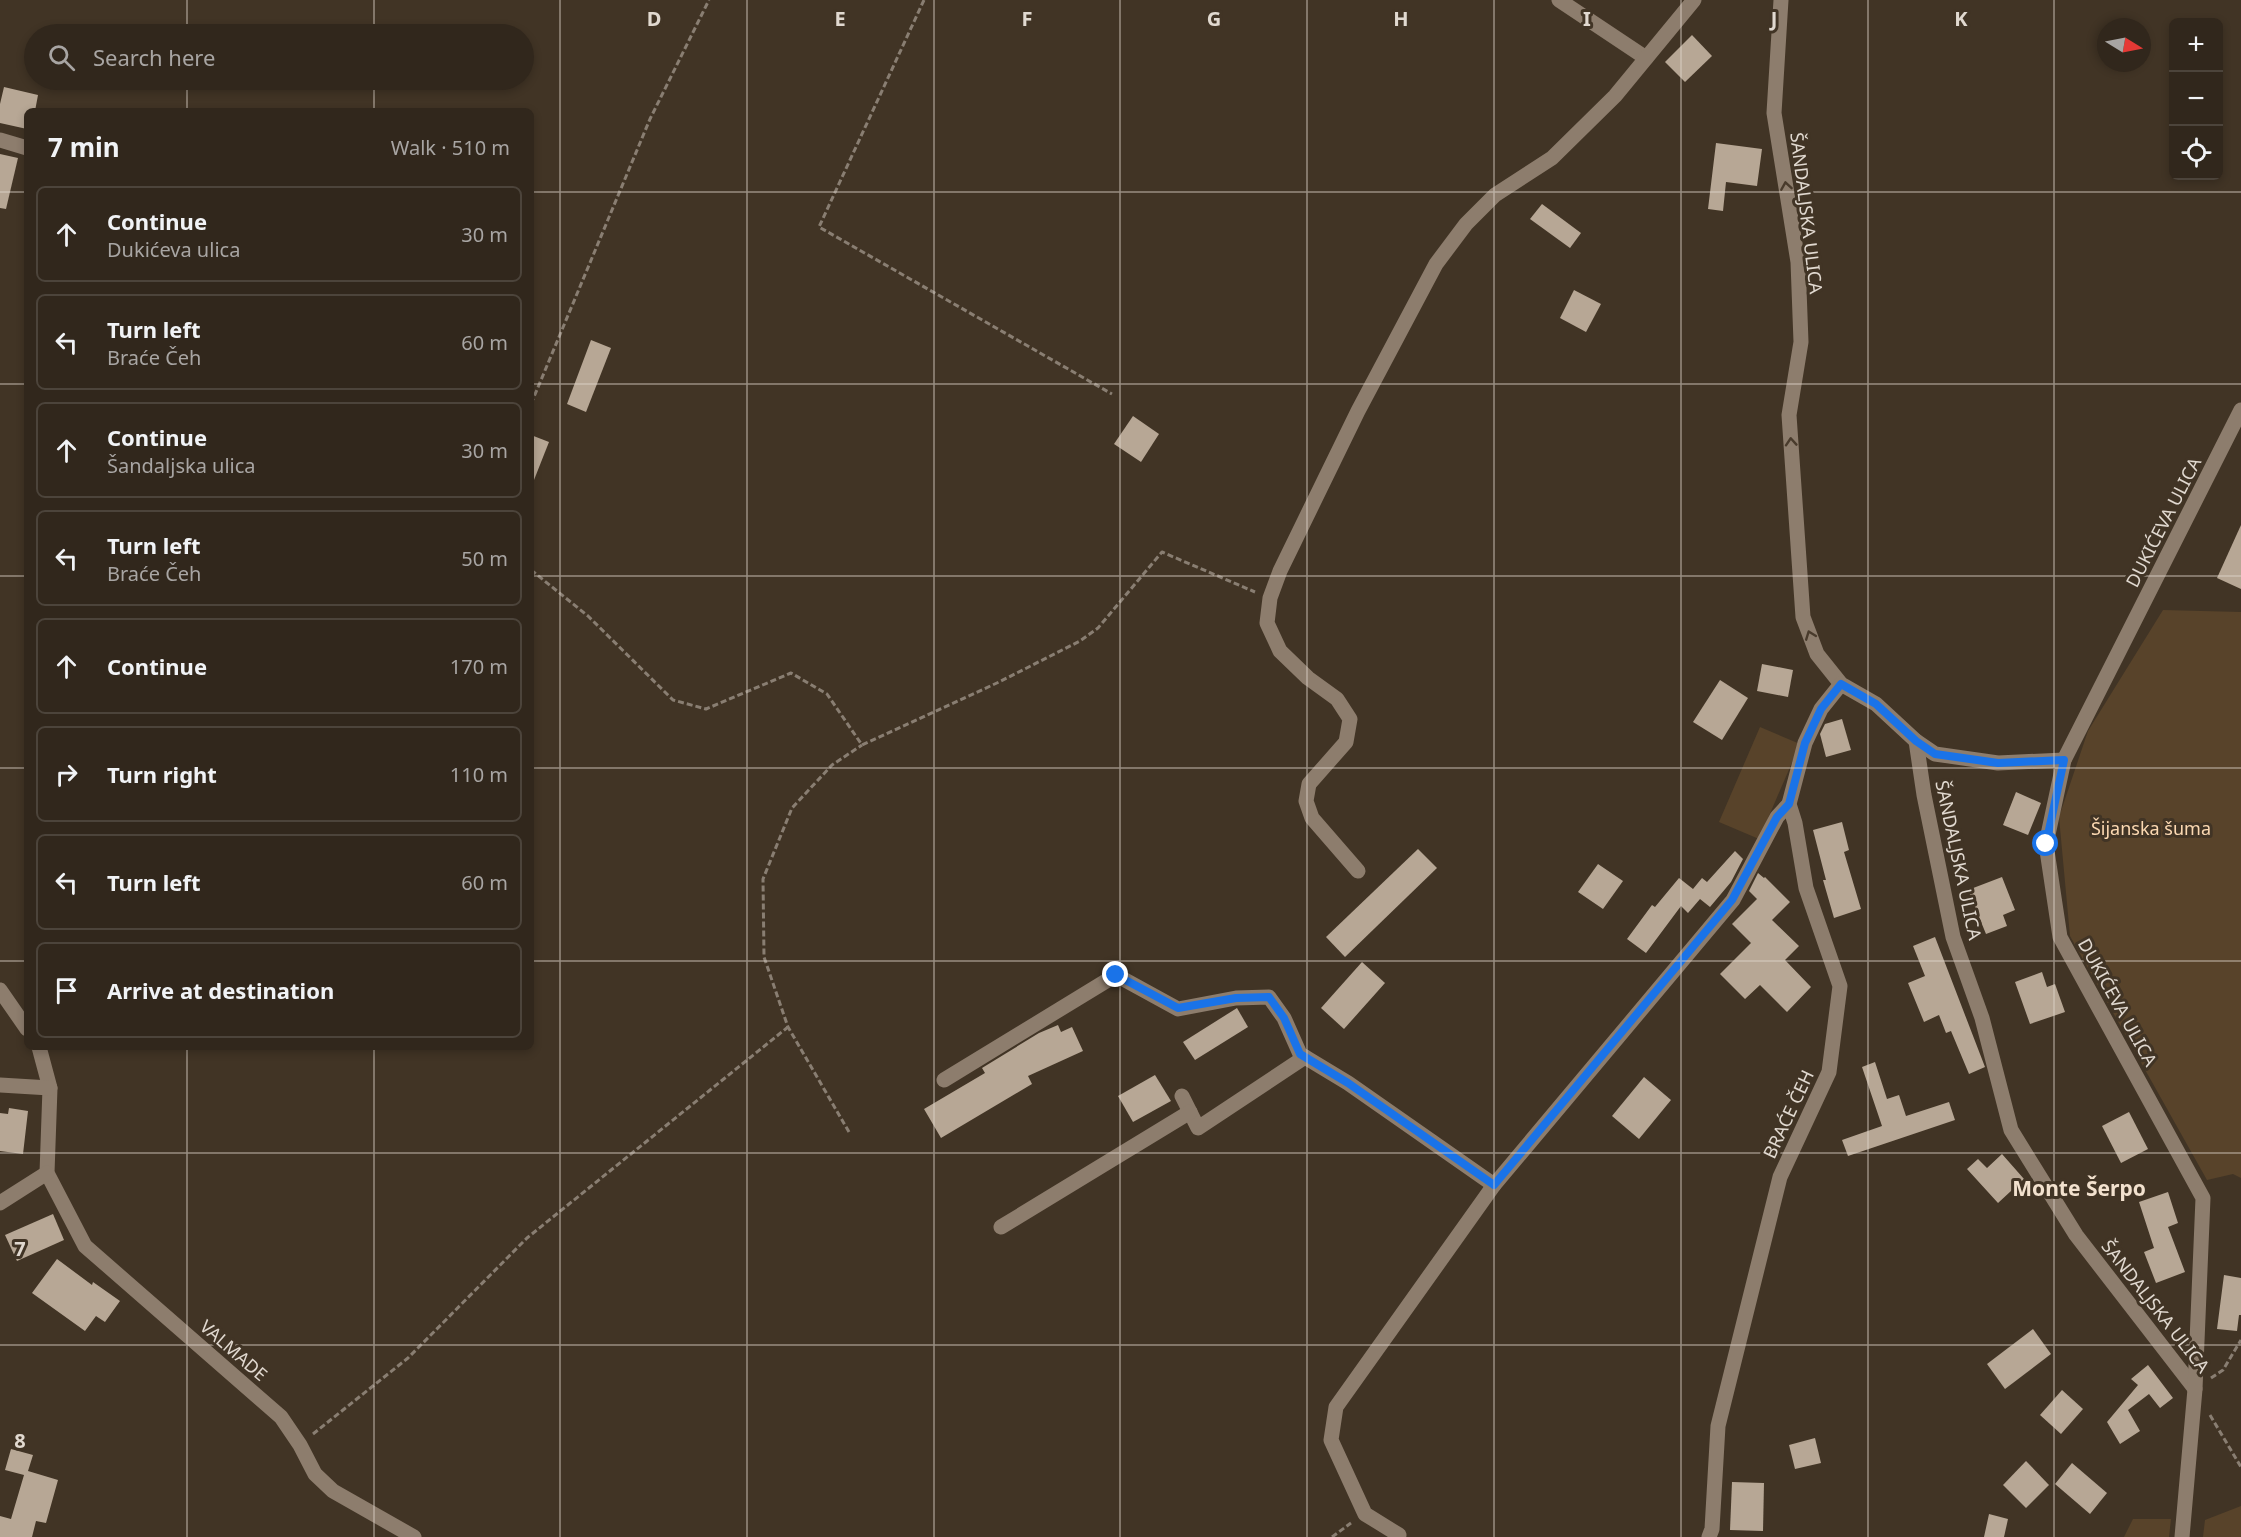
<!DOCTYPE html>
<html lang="en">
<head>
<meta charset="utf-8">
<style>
  body { margin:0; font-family:"Noto Sans",sans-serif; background:#3d3329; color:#f1f3f6 }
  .controls { position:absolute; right:18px; top:18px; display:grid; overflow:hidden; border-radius:9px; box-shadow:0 3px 9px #0003 }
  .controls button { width:54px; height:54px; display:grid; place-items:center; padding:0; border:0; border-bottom:2px solid #4c443b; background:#31271c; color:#f1f3f6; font:30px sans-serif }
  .compass { position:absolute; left:2097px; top:18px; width:54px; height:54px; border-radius:50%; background:#31271c; box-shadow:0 3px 9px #0003; rotate:100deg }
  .stop { position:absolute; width:18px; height:18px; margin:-14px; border:4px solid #1a73e8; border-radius:50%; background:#fff }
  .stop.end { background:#1a73e8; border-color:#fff; box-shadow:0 2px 6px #0008 }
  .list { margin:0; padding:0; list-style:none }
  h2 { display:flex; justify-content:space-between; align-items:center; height:78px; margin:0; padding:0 24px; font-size:26px }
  h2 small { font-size:20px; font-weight:400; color:#a8a5a3 }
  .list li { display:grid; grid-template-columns:39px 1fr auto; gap:18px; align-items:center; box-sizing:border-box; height:96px; margin:0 12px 12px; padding:0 12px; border:2px solid #4c443b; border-radius:9px }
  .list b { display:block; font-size:22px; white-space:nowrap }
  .list p { margin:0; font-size:20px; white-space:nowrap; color:#a8a5a3 }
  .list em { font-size:20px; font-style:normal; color:#a8a5a3 }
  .icon { flex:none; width:33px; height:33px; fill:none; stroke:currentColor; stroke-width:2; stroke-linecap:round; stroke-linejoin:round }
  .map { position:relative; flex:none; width:2241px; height:1537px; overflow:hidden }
  .search { position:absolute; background:#31271c; box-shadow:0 3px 9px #0003; left:24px; top:24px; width:510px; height:66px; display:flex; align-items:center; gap:15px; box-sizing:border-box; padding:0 21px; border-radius:33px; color:#a8a5a3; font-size:22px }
  .panel { position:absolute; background:#31271c; box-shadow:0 3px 9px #0003; left:24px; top:108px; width:510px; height:942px; border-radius:9px }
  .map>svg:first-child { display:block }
</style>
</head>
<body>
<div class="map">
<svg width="2241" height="1537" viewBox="0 0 2241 1537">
  <rect width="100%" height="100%" fill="#413425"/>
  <g fill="#58432a">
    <polygon points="2163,610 2241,612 2241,1178 2233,1174 2207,1180 2070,936 2059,817 2088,731"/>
    <polygon points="1760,727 1800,744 1759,839 1719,822"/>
    <polygon points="2241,1506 2241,1537 2203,1537 2205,1520"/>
    <polygon points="2133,1519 2171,1519 2169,1537 2124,1537"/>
  </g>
  <g fill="#b7a795">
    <polygon points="1692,35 1712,56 1685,82 1665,62"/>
    <polygon points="4,87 38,95 35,111 27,111 27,129 0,123 0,104"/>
    <polygon points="1716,143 1762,149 1757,186 1726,182 1723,211 1708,209"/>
    <polygon points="0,154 18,158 6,209 0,208"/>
    <polygon points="1542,204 1581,233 1570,248 1530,219"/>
    <polygon points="1574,290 1601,304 1586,332 1560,318"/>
    <polygon points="591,340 611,348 586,412 567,404"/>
    <polygon points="1133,416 1159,434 1141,462 1114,444"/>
    <polygon points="531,435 549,442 532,485 531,485"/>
    <polygon points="2241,525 2241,589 2217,578"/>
    <polygon points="1762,664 1793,670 1788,697 1757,691"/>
    <polygon points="1720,680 1748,698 1722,740 1693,722"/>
    <polygon points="1842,719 1851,750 1826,757 1820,734 1825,724"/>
    <polygon points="2016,792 2041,803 2028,835 2003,825"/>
    <polygon points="1842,822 1849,850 1844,852 1861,909 1834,918 1823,880 1826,880 1813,830"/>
    <polygon points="1418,849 1437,868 1345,957 1326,937"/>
    <polygon points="1735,851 1743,859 1731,882 1710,907 1700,899 1688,913 1681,906 1646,953 1627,939 1652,905 1655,907 1679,878 1693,889 1702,878 1707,882"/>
    <polygon points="1598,864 1623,881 1603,909 1578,892"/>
    <polygon points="1758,873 1764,878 1765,877 1790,902 1772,920 1799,946 1785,960 1811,987 1787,1012 1760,985 1745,999 1720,974 1751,943 1732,924 1757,899 1749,891"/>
    <polygon points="2002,877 2015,910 2003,915 2007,926 1986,934 1968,890"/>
    <polygon points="1935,937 1985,1067 1969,1074 1951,1031 1946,1033 1939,1015 1924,1022 1908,983 1925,976 1913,946"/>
    <polygon points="1362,962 1385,983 1344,1029 1321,1008"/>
    <polygon points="2042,972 2047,987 2055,984 2065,1012 2030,1024 2015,982"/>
    <polygon points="1237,1008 1248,1027 1195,1060 1183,1042"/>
    <polygon points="1058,1025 1061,1032 1072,1027 1083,1051 1028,1076 1032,1084 941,1138 924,1109 985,1073 982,1068 1039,1033"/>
    <polygon points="1875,1062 1887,1099 1899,1095 1906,1116 1949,1102 1955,1120 1848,1156 1842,1140 1882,1126 1862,1067"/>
    <polygon points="1155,1075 1171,1101 1133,1122 1118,1096"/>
    <polygon points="1644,1077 1671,1100 1639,1139 1612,1116"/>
    <polygon points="9,1108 28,1111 23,1154 0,1151 0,1113 8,1114"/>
    <polygon points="2129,1112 2148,1149 2121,1163 2102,1126"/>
    <polygon points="2002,1154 2024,1179 1998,1203 1967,1169 1978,1159 1987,1168"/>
    <polygon points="2168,1192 2178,1223 2168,1227 2185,1272 2156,1283 2144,1252 2154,1248 2139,1202"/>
    <polygon points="53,1214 64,1240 17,1261 5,1235"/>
    <polygon points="57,1259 92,1285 93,1282 120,1301 105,1322 96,1316 85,1331 32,1293"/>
    <polygon points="2224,1275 2241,1278 2241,1315 2239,1315 2237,1331 2217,1329"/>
    <polygon points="2033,1329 2051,1354 2005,1389 1987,1364"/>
    <polygon points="2148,1365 2173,1398 2160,1408 2149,1394 2128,1410 2140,1431 2120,1444 2107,1422 2138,1385 2131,1379"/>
    <polygon points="2062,1390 2083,1409 2061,1434 2040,1415"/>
    <polygon points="1815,1438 1821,1463 1795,1469 1789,1445"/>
    <polygon points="11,1449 33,1455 28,1471 58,1480 46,1523 36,1521 32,1537 0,1537 0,1516 11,1519 24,1475 5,1470"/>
    <polygon points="2026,1461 2049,1485 2026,1508 2003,1485"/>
    <polygon points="2072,1463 2107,1493 2090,1514 2055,1484"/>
    <polygon points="1732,1482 1764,1483 1763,1531 1730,1530"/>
    <polygon points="1989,1514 2008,1519 2004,1537 1984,1537"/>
  </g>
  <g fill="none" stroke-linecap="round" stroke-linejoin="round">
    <g stroke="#897e72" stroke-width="3" stroke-dasharray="6 3" stroke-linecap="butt">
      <polyline points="924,0 819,227 1112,394"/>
      <polyline points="531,404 650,119 709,0"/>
      <polyline points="531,570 588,616 673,700 706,709 791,673 827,694 862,745 999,682 1080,641 1098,628 1162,552 1255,592"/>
      <polyline points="849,1132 788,1027 764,957 763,879 792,808 832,765 862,745"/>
      <polyline points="2211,1378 2223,1370 2241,1340"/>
      <polyline points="2210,1415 2241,1467"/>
      <polyline points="313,1434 408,1358 527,1238 788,1027"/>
      <polyline points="1332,1537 1351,1523"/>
    </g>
    <g stroke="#8d7d6d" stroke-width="15">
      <polyline points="1559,0 1646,58"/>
      <polyline points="1781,0 1774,113 1798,262 1801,342 1789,415 1803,617 1817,654 1841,684 1876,704 1916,741 1935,754 1998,763 2064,760"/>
      <polyline points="0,140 27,148"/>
      <polyline points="1916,741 1924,795 1953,937 1982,1018 2011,1130 2076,1235 2195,1389"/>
      <polyline points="1358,871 1312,818 1306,801 1309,784 1346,742 1350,719 1337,699 1308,678 1280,651 1267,623 1270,598 1280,571 1358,411 1436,264 1466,224 1495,195 1552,158 1615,96 1694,0"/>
      <polyline points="0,990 27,1029"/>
      <polyline points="39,1047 50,1088 47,1173 85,1246 281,1417 300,1445 315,1474 333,1491 414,1537"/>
      <polyline points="944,1080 1116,975 1178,1009 1236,998 1269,997 1284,1018 1300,1054 1348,1083 1494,1185 1733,900 1777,817 1789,804"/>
      <polyline points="0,1085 50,1088"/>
      <polyline points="1182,1096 1198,1128 1305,1057"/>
      <polyline points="0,1203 47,1173"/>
      <polyline points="1001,1227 1190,1112"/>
      <polyline points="1399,1535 1365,1514 1331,1440 1336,1407 1494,1185"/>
      <polyline points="1709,1537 1712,1529 1718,1426 1780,1177 1829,1072 1840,986 1806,888 1795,823 1789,804 1805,743 1821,709 1841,684"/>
      <polyline points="2182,1537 2195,1389 2203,1198 2060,937 2046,844 2064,760 2241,410"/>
    </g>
  </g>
  <defs><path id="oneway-chevron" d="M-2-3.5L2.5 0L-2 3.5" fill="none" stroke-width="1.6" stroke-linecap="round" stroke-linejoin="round" transform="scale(1.5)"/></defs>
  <g stroke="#493b2c">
    <use href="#oneway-chevron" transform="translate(1786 186) rotate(-99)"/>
    <use href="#oneway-chevron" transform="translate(1791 442) rotate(-94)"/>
    <use href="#oneway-chevron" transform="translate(1810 635) rotate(-111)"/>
  </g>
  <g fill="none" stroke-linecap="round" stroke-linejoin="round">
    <polyline stroke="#1a73e8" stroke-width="8" points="1116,975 1178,1008 1236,998 1269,997 1284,1018 1300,1054 1348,1083 1494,1185 1732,900 1777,817 1789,804 1805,743 1821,709 1841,684 1876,704 1916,741 1935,754 1998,763 2064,760 2046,844"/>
  </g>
  <path fill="none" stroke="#e1d9d0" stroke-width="1.5" stroke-opacity="0.55" d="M 187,0 L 187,34M 374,0 L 374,34M 560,0 L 560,1537M 747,0 L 747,1537M 934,0 L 934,1537M 1120,0 L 1120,1537M 1307,0 L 1307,1537M 1494,0 L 1494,1537M 1681,0 L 1681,1537M 1868,0 L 1868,1537M 2054,0 L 2054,1537M 187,80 L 187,111M 374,80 L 374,111M 0,192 L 27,192M 531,192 L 2241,192M 0,384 L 27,384M 531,384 L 2241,384M 0,576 L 27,576M 531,576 L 2241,576M 0,768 L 27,768M 531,768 L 2241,768M 0,961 L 27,961M 531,961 L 2241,961M 187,1047 L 187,1537M 374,1047 L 374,1537M 0,1153 L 2241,1153M 0,1345 L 2241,1345"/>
  <g text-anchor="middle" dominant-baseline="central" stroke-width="6" stroke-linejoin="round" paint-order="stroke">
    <g font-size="18" fill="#e1d9d0" stroke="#413425">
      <text transform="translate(1807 213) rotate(83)">ŠANDALJSKA ULICA</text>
      <text transform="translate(2163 522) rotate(-63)">DUKIĆEVA ULICA</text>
      <text transform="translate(1959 860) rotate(78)">ŠANDALJSKA ULICA</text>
      <text transform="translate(2118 1002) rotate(61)">DUKIĆEVA ULICA</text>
      <text transform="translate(1788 1114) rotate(-65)">BRAĆE ČEH</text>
      <text transform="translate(2156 1306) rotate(52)">ŠANDALJSKA ULICA</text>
      <text transform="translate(234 1350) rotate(41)">VALMADE</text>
    </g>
    <g font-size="18" fill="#fcd9b2" stroke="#413425">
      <text x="2151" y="828">Šijanska šuma</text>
    </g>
    <g font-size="21" font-weight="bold" fill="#f2e1ce" stroke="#413425">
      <text x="2079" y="1188">Monte Šerpo</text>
    </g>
  </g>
  <g font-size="20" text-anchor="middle" font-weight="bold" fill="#e1d9d0" stroke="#413425" stroke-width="6" stroke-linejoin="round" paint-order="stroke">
    <text x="654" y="26">D</text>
    <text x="840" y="26">E</text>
    <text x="1027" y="26">F</text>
    <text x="1214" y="26">G</text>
    <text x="1401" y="26">H</text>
    <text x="1587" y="26">I</text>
    <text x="1774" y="26">J</text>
    <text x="1961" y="26">K</text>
    <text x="20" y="1256">7</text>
    <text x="20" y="1448">8</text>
  </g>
</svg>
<div class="controls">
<button>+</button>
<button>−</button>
<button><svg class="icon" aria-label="locate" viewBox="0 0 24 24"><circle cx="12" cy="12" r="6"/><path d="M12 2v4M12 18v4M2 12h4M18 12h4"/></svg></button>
</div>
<svg class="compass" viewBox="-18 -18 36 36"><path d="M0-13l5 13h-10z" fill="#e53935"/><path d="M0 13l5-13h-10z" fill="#a8a5a3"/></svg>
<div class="stop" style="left:2046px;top:844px"></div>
<div class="stop end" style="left:1116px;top:975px"></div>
<div class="search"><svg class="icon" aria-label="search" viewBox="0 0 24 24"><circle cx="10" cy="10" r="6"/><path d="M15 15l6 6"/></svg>Search here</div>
<section class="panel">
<h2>7 min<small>Walk · 510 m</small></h2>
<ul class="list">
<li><svg class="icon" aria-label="ahead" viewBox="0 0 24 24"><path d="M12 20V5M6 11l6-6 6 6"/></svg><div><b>Continue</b><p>Dukićeva ulica</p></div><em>30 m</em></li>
<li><svg class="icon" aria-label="left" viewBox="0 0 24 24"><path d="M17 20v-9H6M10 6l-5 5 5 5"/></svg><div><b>Turn left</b><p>Braće Čeh</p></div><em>60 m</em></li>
<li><svg class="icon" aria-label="ahead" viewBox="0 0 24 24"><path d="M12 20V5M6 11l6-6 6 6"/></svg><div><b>Continue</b><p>Šandaljska ulica</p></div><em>30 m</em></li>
<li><svg class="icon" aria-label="left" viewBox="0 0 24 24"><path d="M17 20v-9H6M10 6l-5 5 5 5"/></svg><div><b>Turn left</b><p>Braće Čeh</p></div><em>50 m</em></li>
<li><svg class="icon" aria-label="ahead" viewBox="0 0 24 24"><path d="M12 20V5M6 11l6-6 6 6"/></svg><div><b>Continue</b></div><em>170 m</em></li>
<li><svg class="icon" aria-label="right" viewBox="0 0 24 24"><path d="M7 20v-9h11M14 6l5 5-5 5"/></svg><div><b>Turn right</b></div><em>110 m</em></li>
<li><svg class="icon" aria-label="left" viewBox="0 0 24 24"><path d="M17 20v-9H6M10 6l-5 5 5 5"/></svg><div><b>Turn left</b></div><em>60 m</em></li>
<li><svg class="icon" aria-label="arrive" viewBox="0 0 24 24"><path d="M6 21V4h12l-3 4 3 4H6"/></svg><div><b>Arrive at destination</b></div></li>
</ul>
</section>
</div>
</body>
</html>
